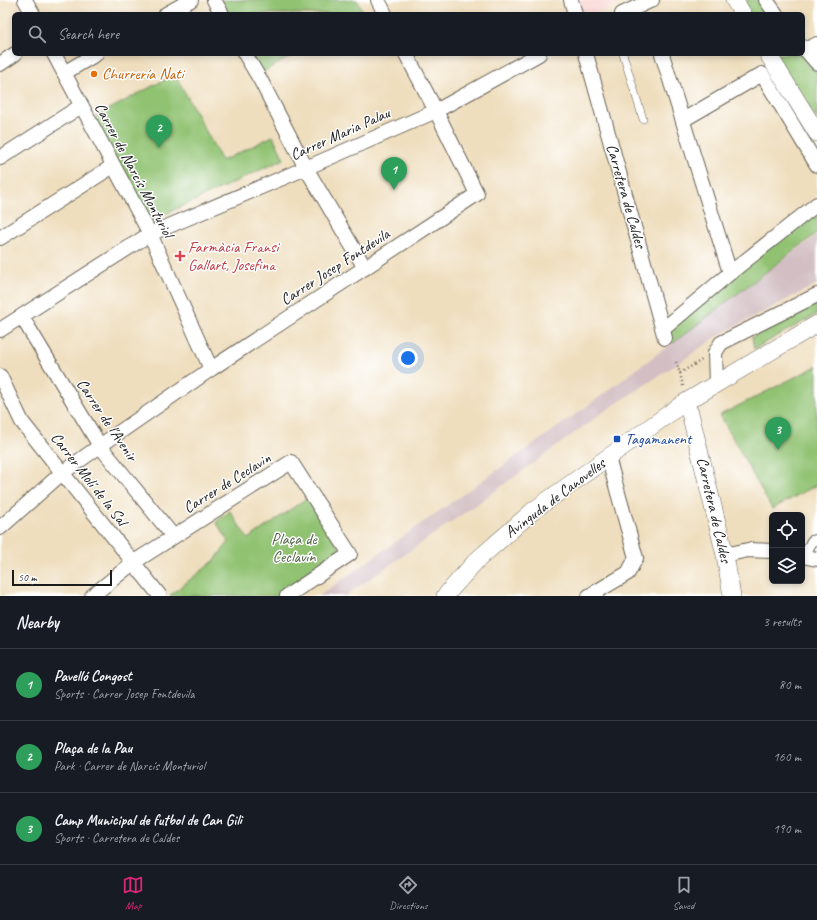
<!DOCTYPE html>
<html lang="en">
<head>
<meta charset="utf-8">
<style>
  body { margin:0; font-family:Caveat,sans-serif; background:#20242c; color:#f1f3f6 }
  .controls { position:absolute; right:12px; bottom:12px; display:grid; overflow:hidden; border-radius:6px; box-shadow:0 2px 6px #0003 }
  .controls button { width:36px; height:36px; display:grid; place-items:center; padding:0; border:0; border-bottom:1px solid #363941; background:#171b24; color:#f1f3f6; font:20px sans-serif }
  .scale { position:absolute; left:12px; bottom:10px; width:100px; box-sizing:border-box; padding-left:4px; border:2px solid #1c1c1c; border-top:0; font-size:11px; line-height:14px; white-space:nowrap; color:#1c1c1c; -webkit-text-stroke:3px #fff; paint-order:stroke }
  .you { position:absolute; left:408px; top:358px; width:14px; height:14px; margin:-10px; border:3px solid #fff; border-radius:50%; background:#1a73e8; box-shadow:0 0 0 6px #1a73e833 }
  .badge { display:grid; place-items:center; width:26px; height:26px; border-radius:50%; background:#db2777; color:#fff; font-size:13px; font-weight:700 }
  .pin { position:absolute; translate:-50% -33px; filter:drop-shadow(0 1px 2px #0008) }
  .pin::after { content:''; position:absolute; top:21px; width:14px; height:12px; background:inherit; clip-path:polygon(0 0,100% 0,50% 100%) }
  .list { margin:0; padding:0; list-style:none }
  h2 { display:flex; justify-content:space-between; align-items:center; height:52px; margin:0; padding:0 16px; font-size:17px }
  h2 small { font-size:13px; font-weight:400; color:#9ea1a6 }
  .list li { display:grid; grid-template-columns:26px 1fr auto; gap:12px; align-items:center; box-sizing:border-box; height:72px; padding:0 16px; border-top:1px solid #363941 }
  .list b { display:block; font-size:15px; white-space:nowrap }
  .list p { margin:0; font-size:13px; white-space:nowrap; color:#9ea1a6 }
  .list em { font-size:13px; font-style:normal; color:#9ea1a6 }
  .icon { flex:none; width:22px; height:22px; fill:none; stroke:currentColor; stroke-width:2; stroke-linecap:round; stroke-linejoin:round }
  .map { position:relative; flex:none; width:817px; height:596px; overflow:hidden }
  .search { position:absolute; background:#171b24; box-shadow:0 2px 6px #0003; left:12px; right:12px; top:12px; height:44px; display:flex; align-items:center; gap:10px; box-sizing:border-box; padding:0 14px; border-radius:6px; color:#9ea1a6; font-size:15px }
  .sheet { height:268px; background:#171b24 }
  nav { display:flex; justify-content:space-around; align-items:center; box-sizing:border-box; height:56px; border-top:1px solid #363941; background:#171b24; font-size:11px; color:#9ea1a6 }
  nav a { display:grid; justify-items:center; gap:2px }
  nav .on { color:#db2777 }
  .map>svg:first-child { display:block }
</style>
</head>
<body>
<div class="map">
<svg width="817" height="596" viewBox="0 0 817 596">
  <rect width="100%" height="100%" fill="#fff"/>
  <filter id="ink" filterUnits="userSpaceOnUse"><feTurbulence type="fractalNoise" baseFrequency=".025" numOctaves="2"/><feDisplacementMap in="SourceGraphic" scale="8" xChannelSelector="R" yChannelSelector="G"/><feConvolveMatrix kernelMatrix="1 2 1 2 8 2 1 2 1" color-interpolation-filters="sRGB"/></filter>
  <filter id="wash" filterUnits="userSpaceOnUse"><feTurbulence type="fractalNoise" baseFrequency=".012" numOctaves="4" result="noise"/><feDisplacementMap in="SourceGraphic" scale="16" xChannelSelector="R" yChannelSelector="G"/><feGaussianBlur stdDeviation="0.9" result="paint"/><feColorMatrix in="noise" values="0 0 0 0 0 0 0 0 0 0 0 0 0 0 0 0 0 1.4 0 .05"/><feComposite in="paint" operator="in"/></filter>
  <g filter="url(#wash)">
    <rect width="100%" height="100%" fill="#efdebe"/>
    <polygon fill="#f7d0cd" points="576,0 627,0 596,14 580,14"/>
    <polygon fill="#d2bec3" points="817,235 817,284 719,335 683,360 602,413 473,507 345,596 319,596 582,410"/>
    <g fill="#91c272" stroke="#566f47">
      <polygon points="220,0 357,0 364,14 228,14"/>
      <polygon points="739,0 762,0 773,14 748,14"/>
      <polygon points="803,53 817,70 817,119 774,54 803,54"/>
      <polygon points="250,54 295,54 261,73"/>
      <polygon points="175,74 222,161 273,136 284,159 144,224 89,120"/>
      <polygon points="817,206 817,233 673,343 668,332"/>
      <polygon points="817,304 817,314 754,349 752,337"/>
      <polygon points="817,366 817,485 772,509 720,415"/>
      <polygon points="307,498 345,557 281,596 169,596 214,561 229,542 216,522 230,511 248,539"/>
    </g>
  </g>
  <g filter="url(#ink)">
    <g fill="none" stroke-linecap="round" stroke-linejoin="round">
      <defs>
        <polyline id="service" points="623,54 643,119"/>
        <polyline id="pedestrian" points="804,557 812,541 817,540"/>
        <g id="minor">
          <polyline points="25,0 33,14"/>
          <polyline points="214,0 222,14"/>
          <polyline points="378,0 385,14"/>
          <polyline points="571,0 575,14"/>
          <polyline points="766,0 776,14"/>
          <polyline points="166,14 191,0"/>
          <polyline points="622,14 652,0"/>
          <polyline points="803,47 817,63"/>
          <polyline points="806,50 817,44"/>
          <polyline points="54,54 150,234 211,369"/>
          <polyline points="245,54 261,81 306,168 365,268"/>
          <polyline points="586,54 665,338"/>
          <polyline points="662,54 730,273"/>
          <polyline points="0,64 15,54"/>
          <polyline points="64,73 96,54"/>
          <polyline points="683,120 762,74 817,165"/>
          <polyline points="0,158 81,106"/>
          <polyline points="0,238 113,166"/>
          <polyline points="22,317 100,446 173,536"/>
          <polyline points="667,326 730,273 817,204"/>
          <polyline points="0,330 150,234 306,168 436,111 539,54"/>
          <polyline points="0,376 22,422 160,596"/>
          <polyline points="716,383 715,353 721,343 817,295"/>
          <polyline points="0,528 62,473 114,436 211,369 477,194 436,111 406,54"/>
          <polyline points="725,555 748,550 772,551"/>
          <polyline points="802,556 817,559"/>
          <polyline points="92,596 134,562 291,462 350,554 287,596"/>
          <polyline points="589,596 628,573 636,558 608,457"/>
        </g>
        <g id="tertiary">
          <polyline points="734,0 743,14"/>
          <polyline points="768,54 817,133"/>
          <polyline points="684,403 690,413 725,555 732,596"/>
          <polyline points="445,596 476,561 534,510 684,403 817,324"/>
        </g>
      </defs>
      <use href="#service" stroke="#666055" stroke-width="8"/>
      <use href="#pedestrian" stroke="#666055" stroke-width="12"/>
      <use href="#minor" stroke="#666055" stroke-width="16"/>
      <use href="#tertiary" stroke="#666055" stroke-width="18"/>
      <g stroke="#666055" stroke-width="2.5" stroke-dasharray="1 3" stroke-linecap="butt">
        <polyline points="676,362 680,373 683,386"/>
        <polyline points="680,373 702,360"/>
      </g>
      <use href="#service" stroke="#fff" stroke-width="7"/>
      <use href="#pedestrian" stroke="#fff" stroke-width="10"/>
      <use href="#minor" stroke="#fff" stroke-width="14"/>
      <use href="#tertiary" stroke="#fff" stroke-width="17"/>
    </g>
  </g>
  <circle fill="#e8710a" stroke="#fff" stroke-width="1.5" cx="94" cy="74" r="4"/>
  <path fill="#e0444e" stroke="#fff" stroke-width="1.5" d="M178 250h4v4h4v4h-4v4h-4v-4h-4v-4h4z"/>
  <rect fill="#1a4fb4" stroke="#fff" stroke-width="1.5" x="613" y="435" width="8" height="8" rx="2"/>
  <g text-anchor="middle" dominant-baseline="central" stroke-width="3" stroke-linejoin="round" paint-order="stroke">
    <g font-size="16" fill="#c56008" stroke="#fff" text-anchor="start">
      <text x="102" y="74">Churrería Nati</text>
    </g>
    <g font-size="16" fill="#1c1c1c" stroke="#fff">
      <text transform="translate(340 134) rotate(-24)">Carrer Maria Palau</text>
      <text transform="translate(134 170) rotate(62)">Carrer de Narcís Monturiol</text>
      <text transform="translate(626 196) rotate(74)">Carretera de Caldes</text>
      <text transform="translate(335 267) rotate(-33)">Carrer Josep Fontdevila</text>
      <text transform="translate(107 420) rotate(56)">Carrer de l'Avenir</text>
      <text transform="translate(89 479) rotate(52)">Carrer Molí de la Sal</text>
      <text transform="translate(227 483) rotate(-32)">Carrer de Ceclavin</text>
      <text transform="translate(555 498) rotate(-37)">Avinguda de Canovelles</text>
      <text transform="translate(714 510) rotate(77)">Carretera de Caldes</text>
    </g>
    <g font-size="16" fill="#be3a42" stroke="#fff" text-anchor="start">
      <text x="188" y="247">Farmàcia Fransi<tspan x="188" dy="18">Gallart, Josefina</tspan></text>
    </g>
    <g font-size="16" fill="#164399" stroke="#fff" text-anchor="start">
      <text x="625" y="439">Tagamanent</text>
    </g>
    <g font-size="16" fill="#4b5e3e" stroke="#fff">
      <text x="294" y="539">Plaça de<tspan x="294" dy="18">Ceclavín</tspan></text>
    </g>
  </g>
</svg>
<div class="controls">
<button><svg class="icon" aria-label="locate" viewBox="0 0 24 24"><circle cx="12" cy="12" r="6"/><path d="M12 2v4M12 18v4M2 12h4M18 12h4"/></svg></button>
<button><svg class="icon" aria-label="layers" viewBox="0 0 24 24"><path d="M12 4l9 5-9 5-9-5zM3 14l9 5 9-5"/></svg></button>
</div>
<div class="scale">50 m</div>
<div class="you"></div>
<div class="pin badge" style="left:394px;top:190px;background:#2e9e5b">1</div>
<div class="pin badge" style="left:159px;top:148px;background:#2e9e5b">2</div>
<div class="pin badge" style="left:778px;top:450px;background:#2e9e5b">3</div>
<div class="search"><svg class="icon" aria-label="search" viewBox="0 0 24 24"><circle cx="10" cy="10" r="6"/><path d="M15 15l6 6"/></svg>Search here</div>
</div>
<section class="sheet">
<h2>Nearby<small>3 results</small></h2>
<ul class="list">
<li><span class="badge" style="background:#2e9e5b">1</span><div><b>Pavelló Congost</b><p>Sports · Carrer Josep Fontdevila</p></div><em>80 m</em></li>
<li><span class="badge" style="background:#2e9e5b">2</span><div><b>Plaça de la Pau</b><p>Park · Carrer de Narcís Monturiol</p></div><em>160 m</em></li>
<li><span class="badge" style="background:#2e9e5b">3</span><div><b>Camp Municipal de futbol de Can Gili</b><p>Sports · Carretera de Caldes</p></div><em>190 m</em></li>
</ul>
</section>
<nav>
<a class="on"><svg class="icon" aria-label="map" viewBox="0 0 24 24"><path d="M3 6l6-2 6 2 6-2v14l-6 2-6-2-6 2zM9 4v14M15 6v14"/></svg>Map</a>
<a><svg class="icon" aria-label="directions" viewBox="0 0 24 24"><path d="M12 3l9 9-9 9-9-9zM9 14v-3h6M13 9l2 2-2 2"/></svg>Directions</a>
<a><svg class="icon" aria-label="saved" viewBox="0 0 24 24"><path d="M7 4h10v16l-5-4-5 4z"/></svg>Saved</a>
</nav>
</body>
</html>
